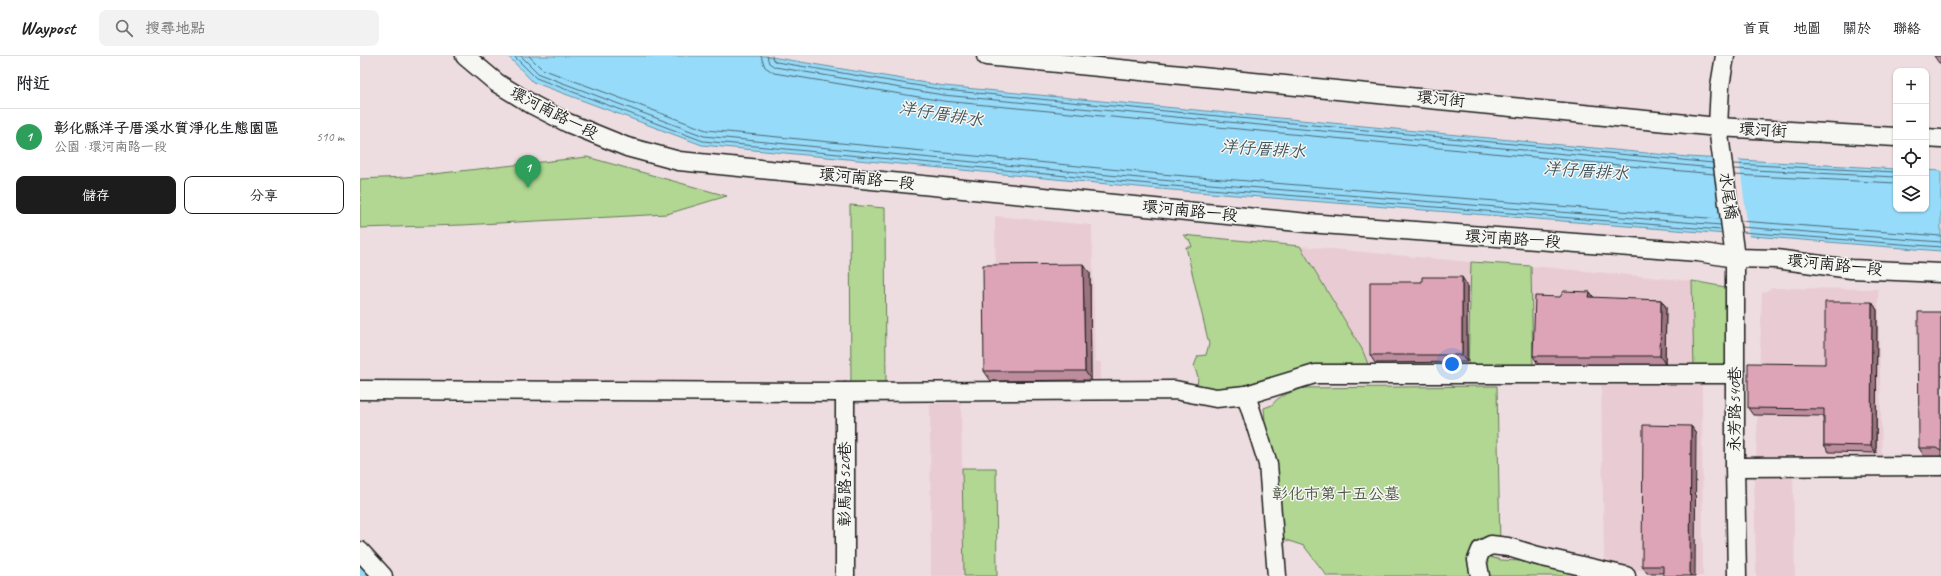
<!DOCTYPE html>
<html lang="zh-TW">
<head>
<meta charset="utf-8">
<style>
  body { margin:0; font-family:Caveat,"LXGW WenKai TC",sans-serif; background:#f2f2f2; color:#202124 }
  .controls { position:absolute; right:12px; top:12px; display:grid; overflow:hidden; border-radius:8px; box-shadow:0 1px 3px #0004 }
  .controls button { width:36px; height:36px; display:grid; place-items:center; padding:0; border:0; border-bottom:1px solid #e0e0e0; background:#fff; color:#202124; font:20px sans-serif }
  .you { position:absolute; left:1092px; top:308px; width:14px; height:14px; margin:-10px; border:3px solid #fff; border-radius:50%; background:#1a73e8; box-shadow:0 0 0 6px #1a73e833 }
  .badge { display:grid; place-items:center; width:26px; height:26px; border-radius:50%; background:#1c1c1c; color:#fff; font-size:13px; font-weight:700 }
  .pin { position:absolute; translate:-50% -33px; filter:drop-shadow(0 1px 2px #0008) }
  .pin::after { content:''; position:absolute; top:21px; width:14px; height:12px; background:inherit; clip-path:polygon(0 0,100% 0,50% 100%) }
  .list { margin:0; padding:0; list-style:none }
  h2 { display:flex; justify-content:space-between; align-items:center; height:52px; margin:0; padding:0 16px; font-size:17px }
  h2 small { font-size:13px; font-weight:400; color:#757577 }
  .list li { display:grid; grid-template-columns:26px 1fr auto; gap:12px; align-items:center; box-sizing:border-box; height:56px; padding:0 16px; border-top:1px solid #e0e0e0 }
  .list b { display:block; font-size:15px; white-space:nowrap }
  .list p { margin:0; font-size:13px; white-space:nowrap; color:#757577 }
  .list em { font-size:13px; font-style:normal; color:#757577 }
  .actions { display:flex; gap:8px; padding:12px 16px }
  .actions a { flex:1; padding:9px 0; border:1px solid #1c1c1c; border-radius:8px; text-align:center; font-size:14px; color:#1c1c1c }
  .actions .main { background:#1c1c1c; color:#fff }
  .icon { flex:none; width:22px; height:22px; fill:none; stroke:currentColor; stroke-width:2; stroke-linecap:round; stroke-linejoin:round }
  .map { position:relative; flex:none; width:1581px; height:520px; overflow:hidden }
  header { display:flex; align-items:center; gap:24px; box-sizing:border-box; height:56px; padding:0 20px; background:#fff; border-bottom:1px solid #e0e0e0 }
  header strong { font-size:19px }
  nav { display:flex; gap:22px; margin-inline-start:auto; font-size:14px }
  .search { width:280px; height:36px; background:#f2f2f2; display:flex; align-items:center; gap:10px; box-sizing:border-box; padding:0 14px; border-radius:8px; color:#757577; font-size:15px }
  main { display:flex }
  aside { flex:1; background:#fff }
  .map>svg:first-child { display:block }
</style>
</head>
<body>
<header>
<strong>Waypost</strong>
<div class="search"><svg class="icon" aria-label="search" viewBox="0 0 24 24"><circle cx="10" cy="10" r="6"/><path d="M15 15l6 6"/></svg>搜尋地點</div>
<nav><a>首頁</a><a>地圖</a><a>關於</a><a>聯絡</a></nav>
</header>
<main>
<aside>
<h2>附近<small></small></h2>
<ul class="list">
<li><span class="badge" style="background:#2e9e5b">1</span><div><b>彰化縣洋子厝溪水質淨化生態園區</b><p>公園 · 環河南路一段</p></div><em>510 m</em></li>
</ul>
<div class="actions"><a class="main">儲存</a><a>分享</a></div>
</aside>
<div class="map">
<svg width="1581" height="520" viewBox="0 0 1581 520">
  <rect width="100%" height="100%" fill="#eedde0"/>
  <filter id="ink" filterUnits="userSpaceOnUse"><feTurbulence type="fractalNoise" baseFrequency=".025" numOctaves="2"/><feDisplacementMap in="SourceGraphic" scale="8" xChannelSelector="R" yChannelSelector="G"/><feConvolveMatrix kernelMatrix="1 2 1 2 8 2 1 2 1" color-interpolation-filters="sRGB"/></filter>
  <g filter="url(#ink)">
    <g fill="#e9ccd3">
      <polygon points="635,160 732,169 735,305 741,306 740,335 637,334"/>
      <polygon points="940,190 1111,206 1108,314 1012,318 1002,293"/>
      <polygon points="1171,210 1332,225 1334,317 1173,316"/>
      <polygon points="1412,232 1518,233 1522,403 1396,403 1402,237"/>
      <polygon points="1241,327 1342,327 1343,520 1294,520 1285,514 1268,514 1244,502"/>
      <polygon points="601,346 604,520 571,520 570,347"/>
      <polygon points="1394,416 1433,416 1435,520 1396,520"/>
    </g>
    <g fill="#b1d793" stroke="#667a58">
      <polygon points="227,101 367,140 307,158 102,169 0,172 0,123 46,121"/>
      <polygon points="490,149 525,152 526,334 491,333"/>
      <polygon points="823,179 940,190 1002,293 1012,318 964,320 889,341 837,330 838,321 834,310 838,300 846,299 849,288 826,191 832,191 830,185"/>
      <polygon points="1111,206 1171,210 1173,316 1108,314"/>
      <polygon points="1332,225 1371,232 1374,313 1334,317"/>
      <path d="M 1137,330 L 1140,491 L 1118,498 L 1141,504 L 1160,505 L 1169,508 L 1226,520 L 967,520 L 944,490 L 923,483 C 922,439 906,396 904,352 L 912,349 C 918,339 933,336 943,332 Z"/>
      <polygon points="602,412 636,412 637,520 604,520"/>
    </g>
    <polygon fill="#96dbf9" stroke="#658fa1" points="148,0 405,0 584,30 1328,101 1536,113 1536,153 1566,153 1566,114 1581,115 1581,195 799,133 342,89 173,26"/>
    <polygon fill="#eedde0" points="1353,101 1379,102 1389,182 1362,180"/>
    <g fill="none" stroke-linecap="round" stroke-linejoin="round">
      <g stroke="#4d6874" stroke-width="1">
        <polyline points="154,0 176,22 343,85 800,129 1361,174"/>
        <polyline points="161,0 179,18 344,80 800,124 1361,169"/>
        <polyline points="169,0 182,13 346,74 801,118 1360,163"/>
        <polyline points="401,0 405,11 414,17 583,45 1354,118"/>
        <polyline points="407,0 409,7 415,11 583,39 1353,112"/>
        <polyline points="412,0 413,4 416,6 584,34 1353,107"/>
        <polyline points="1373,108 1536,116"/>
        <polyline points="1373,113 1536,121"/>
        <polyline points="1374,119 1536,127"/>
        <polyline points="1380,165 1581,180"/>
        <polyline points="1381,171 1581,186"/>
        <polyline points="1382,176 1581,191"/>
      </g>
      <polyline stroke="#96dbf9" stroke-width="13" points="0,517 2,520"/>
      <defs>
        <g id="minor">
          <polyline points="105,0 137,27 173,49 208,67 267,91 319,105 948,167 1338,196 1375,202 1416,203 1491,213 1581,217"/>
          <polyline points="626,0 1358,71 1536,81"/>
          <polyline points="1365,0 1360,30 1358,71 1375,202 1375,411 1377,520"/>
          <polyline points="1566,82 1581,83"/>
          <polyline points="0,334 485,336 815,334 856,342 886,339 955,318 1375,318"/>
          <polyline points="886,339 908,408 917,520"/>
          <polyline points="1375,411 1581,410"/>
          <polyline points="0,495 23,520"/>
          <polyline points="485,520 485,336"/>
          <polyline points="1120,520 1117,504 1121,494 1131,489 1148,491 1178,500 1266,520"/>
        </g>
      </defs>
      <use href="#minor" stroke="#1c1c1c" stroke-width="21"/>
      <use href="#minor" stroke="#f6f6f2" stroke-width="18"/>
    </g>
    <g fill="#bd8d9d" stroke="#1c1c1c">
      <polygon points="1574,0 1581,0 1581,7 1579,7"/>
      <polygon points="730,217 731,324 631,325 624,315"/>
      <polygon points="1107,229 1107,306 1015,307 1010,299"/>
      <polygon points="1230,236 1234,242 1301,244 1306,251 1305,308 1178,308 1173,300 1200,241"/>
      <polygon points="1512,246 1517,254 1516,397 1469,396 1464,389 1464,360 1393,359 1388,352 1465,308"/>
      <polygon points="1581,256 1581,400 1564,400 1559,392"/>
      <polygon points="1331,370 1336,377 1303,517 1287,517 1282,510"/>
    </g>
    <g fill="#9a737f" stroke="#1c1c1c">
      <polygon points="723,208 730,217 731,324 725,315"/>
      <polygon points="1102,221 1107,229 1107,306 1102,299"/>
      <polygon points="1230,236 1235,243 1229,241"/>
      <polygon points="1301,244 1306,251 1305,308 1300,300"/>
      <polygon points="1512,246 1517,254 1516,397 1511,390"/>
      <polygon points="1331,370 1336,377 1335,520 1330,520"/>
    </g>
    <g fill="#dca4b6" stroke="#1c1c1c">
      <polygon points="723,208 725,315 624,315 623,209"/>
      <polygon points="1062,221 1102,221 1102,299 1010,299 1010,226 1062,226"/>
      <polygon points="1204,235 1230,236 1229,241 1301,244 1300,300 1173,300 1175,240 1200,241"/>
      <polygon points="1465,246 1512,246 1511,390 1464,389 1464,353 1388,352 1388,307 1465,308"/>
      <polygon points="1558,256 1581,256 1581,395 1576,392 1559,392"/>
      <polygon points="1283,369 1331,370 1330,520 1303,520 1303,510 1282,510"/>
    </g>
  </g>
  <g text-anchor="middle" dominant-baseline="central" stroke-width="3" stroke-linejoin="round" paint-order="stroke">
    <g font-size="16" fill="#1c1c1c" stroke="#f6f6f2">
      <text transform="translate(1081 43) rotate(6)">環河街</text>
      <text transform="translate(194 57) rotate(27)">環河南路一段</text>
      <text transform="translate(1403 74) rotate(3)">環河街</text>
      <text transform="translate(507 123) rotate(6)">環河南路一段</text>
      <text transform="translate(1368 140) rotate(82)">水尾橋</text>
      <text transform="translate(830 155) rotate(6)">環河南路一段</text>
      <text transform="translate(1153 183) rotate(4)">環河南路一段</text>
      <text transform="translate(1475 209) rotate(6)">環河南路一段</text>
      <text transform="translate(1375 353) rotate(-90)">永芳路540巷</text>
      <text transform="translate(485 428) rotate(-90)">彰馬路520巷</text>
    </g>
    <g font-size="16" fill="#495440" stroke="#f6f6f2">
      <text x="976" y="438">彰化市第十五公墓</text>
    </g>
    <g font-size="17" font-style="italic" fill="#41555e" stroke="#f6f6f2">
      <text transform="translate(581 58) rotate(9)">洋仔厝排水</text>
      <text transform="translate(903 93) rotate(4)">洋仔厝排水</text>
      <text transform="translate(1226 115) rotate(4)">洋仔厝排水</text>
    </g>
  </g>
</svg>
<div class="controls">
<button>+</button>
<button>−</button>
<button><svg class="icon" aria-label="locate" viewBox="0 0 24 24"><circle cx="12" cy="12" r="6"/><path d="M12 2v4M12 18v4M2 12h4M18 12h4"/></svg></button>
<button><svg class="icon" aria-label="layers" viewBox="0 0 24 24"><path d="M12 4l9 5-9 5-9-5zM3 14l9 5 9-5"/></svg></button>
</div>
<div class="you"></div>
<div class="pin badge" style="left:168px;top:132px;background:#2e9e5b">1</div>
</div>
</main>
</body>
</html>
